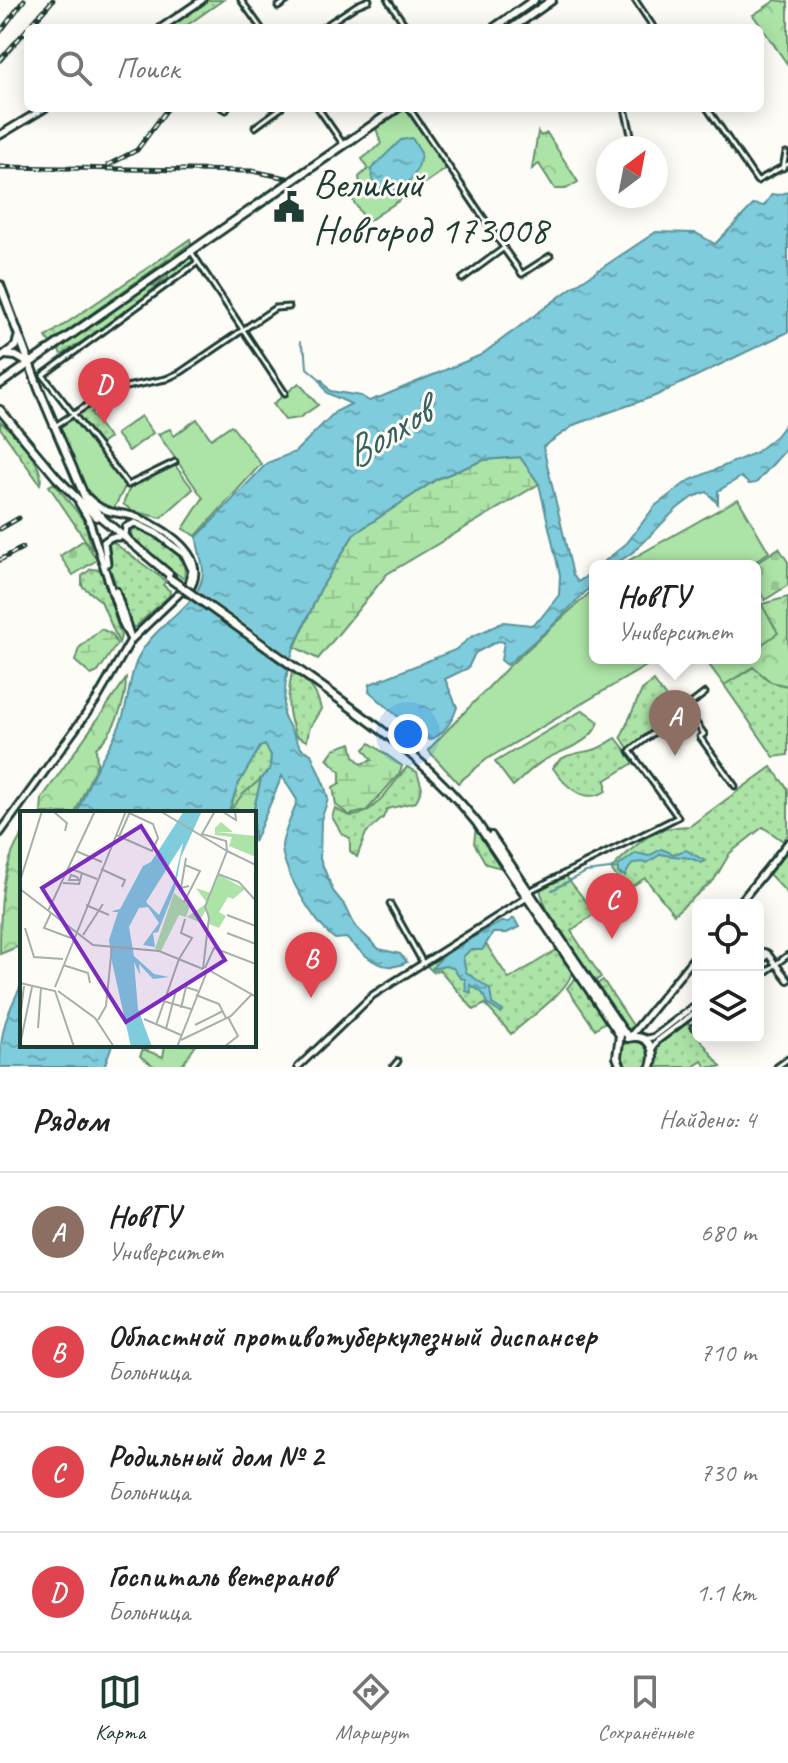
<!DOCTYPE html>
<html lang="ru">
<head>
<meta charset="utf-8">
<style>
  body { margin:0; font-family:Caveat,sans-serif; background:#f6f6f6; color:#222 }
  .controls { position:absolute; right:24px; bottom:24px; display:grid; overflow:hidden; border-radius:12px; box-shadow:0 4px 20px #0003 }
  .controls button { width:72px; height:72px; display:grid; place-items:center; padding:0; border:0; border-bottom:2px solid #e0e0e0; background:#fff; color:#222; font:40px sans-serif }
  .compass { position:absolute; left:596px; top:136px; width:72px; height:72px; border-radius:50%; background:#fff; box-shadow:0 4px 20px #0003; rotate:32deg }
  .you { position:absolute; left:408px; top:734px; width:28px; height:28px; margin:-20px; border:6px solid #fff; border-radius:50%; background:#1a73e8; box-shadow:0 0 0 12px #1a73e833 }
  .badge { display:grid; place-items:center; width:52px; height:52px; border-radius:50%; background:#1f3d34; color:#fff; font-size:26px; font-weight:700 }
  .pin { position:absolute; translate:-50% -66px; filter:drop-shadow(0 2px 4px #0008) }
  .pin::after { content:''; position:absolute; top:42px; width:28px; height:24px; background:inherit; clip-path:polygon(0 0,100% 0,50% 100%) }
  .popup { position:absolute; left:589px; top:560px; width:172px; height:104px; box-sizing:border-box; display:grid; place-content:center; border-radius:12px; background:#fff; filter:drop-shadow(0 2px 6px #0005); font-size:26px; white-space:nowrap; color:#767676 }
  .popup b { font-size:30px; color:#222 }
  .popup::after { content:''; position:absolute; left:50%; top:100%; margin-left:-16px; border:16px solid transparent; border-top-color:#fff }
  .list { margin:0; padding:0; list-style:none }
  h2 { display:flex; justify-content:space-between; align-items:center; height:104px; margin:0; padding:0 32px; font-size:34px }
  h2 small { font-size:26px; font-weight:400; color:#767676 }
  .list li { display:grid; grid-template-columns:52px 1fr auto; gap:24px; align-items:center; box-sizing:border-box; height:120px; padding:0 32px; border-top:2px solid #e0e0e0 }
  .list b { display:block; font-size:30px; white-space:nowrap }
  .list p { margin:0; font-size:26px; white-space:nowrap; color:#767676 }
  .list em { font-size:26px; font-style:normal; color:#767676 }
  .icon { flex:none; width:44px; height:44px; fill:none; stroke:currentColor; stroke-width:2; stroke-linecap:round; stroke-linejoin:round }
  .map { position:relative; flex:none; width:788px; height:1067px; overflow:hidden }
  .search { position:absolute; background:#fff; box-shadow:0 4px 20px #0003; left:24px; right:24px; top:24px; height:88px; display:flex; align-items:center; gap:20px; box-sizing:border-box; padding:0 28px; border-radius:12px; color:#767676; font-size:30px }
  .sheet { height:584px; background:#fff }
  nav { display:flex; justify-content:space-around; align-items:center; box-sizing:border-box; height:112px; border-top:2px solid #e0e0e0; background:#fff; font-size:22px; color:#767676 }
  nav a { display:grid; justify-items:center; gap:4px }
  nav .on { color:#1f3d34 }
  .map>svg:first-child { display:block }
</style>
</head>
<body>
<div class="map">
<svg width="788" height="1067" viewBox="0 0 788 1067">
  <defs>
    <pattern id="grass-dots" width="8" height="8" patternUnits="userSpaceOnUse" patternTransform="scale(2)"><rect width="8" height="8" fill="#ace3a6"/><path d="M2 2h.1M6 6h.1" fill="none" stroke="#94c490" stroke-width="1.8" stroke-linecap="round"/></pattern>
    <pattern id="forest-crowns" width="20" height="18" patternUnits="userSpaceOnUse" patternTransform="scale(2)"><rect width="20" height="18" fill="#ace3a6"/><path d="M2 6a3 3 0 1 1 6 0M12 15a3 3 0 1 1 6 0" fill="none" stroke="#94c490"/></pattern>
    <pattern id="wetland-marsh" width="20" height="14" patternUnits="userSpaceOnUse" patternTransform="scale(2)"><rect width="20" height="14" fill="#ace3a6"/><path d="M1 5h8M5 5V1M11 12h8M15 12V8" fill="none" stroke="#94c490"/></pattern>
    <pattern id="cemetery-stones" width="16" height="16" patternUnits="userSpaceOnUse" patternTransform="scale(2)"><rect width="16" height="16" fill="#ace3a6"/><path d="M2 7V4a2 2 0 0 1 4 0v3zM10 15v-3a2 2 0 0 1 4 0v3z" fill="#94c490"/></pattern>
    <pattern id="water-ripples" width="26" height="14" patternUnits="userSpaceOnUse" patternTransform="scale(2)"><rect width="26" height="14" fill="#7fccdd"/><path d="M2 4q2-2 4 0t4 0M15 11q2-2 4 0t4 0" fill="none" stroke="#67a7b4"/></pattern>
  </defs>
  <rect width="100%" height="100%" fill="#fdfcf7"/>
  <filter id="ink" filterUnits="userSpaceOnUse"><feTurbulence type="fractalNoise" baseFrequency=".0125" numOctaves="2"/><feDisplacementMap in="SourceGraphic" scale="16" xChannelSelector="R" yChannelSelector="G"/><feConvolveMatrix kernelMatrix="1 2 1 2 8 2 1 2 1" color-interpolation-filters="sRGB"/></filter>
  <g filter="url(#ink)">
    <g fill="url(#grass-dots)" stroke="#66906d" stroke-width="2">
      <polygon points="206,0 223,0 183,28 165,28"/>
      <polygon points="95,402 98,407 91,413 109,438 101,444 76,415"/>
      <path d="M 0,422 C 14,432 46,466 40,484 L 0,428 Z"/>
      <polygon points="54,483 85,522 92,550 49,486"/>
      <path d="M 132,529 C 153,529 191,555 184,579 L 151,556 L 131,537 Z"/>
      <polygon points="110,540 166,581 163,585 170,591 169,596 135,627 130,627 107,559 105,543"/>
      <polygon points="91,569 101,570 121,636 119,643 101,601 82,586 82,576"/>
      <polygon points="754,667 771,682 788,686 788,755 774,757 724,685"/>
      <path d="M 294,671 C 309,682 317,691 321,709 L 309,729 L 307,741 L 296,736 C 286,711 287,698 292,672 Z"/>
      <polygon points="654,681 676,712 628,748 621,737 642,690"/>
      <path d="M 616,738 L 635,762 L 606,780 L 606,791 C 584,805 565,786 553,768 C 562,753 577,754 593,750 C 601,748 609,742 616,738 Z"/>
      <polygon points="265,745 271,755 270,769 229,812 238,785 260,746"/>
      <path d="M 407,767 L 417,772 L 422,788 L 416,802 L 387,809 L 383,818 L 366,833 L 357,857 L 350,851 L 350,838 L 342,834 L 332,817 L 335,808 C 341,812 346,816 353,816 C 374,815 394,782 407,767 Z"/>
      <path d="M 771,767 L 788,789 L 788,835 L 783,841 L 763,827 L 730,853 L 714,880 L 674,914 L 645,878 L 626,890 L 611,869 C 636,844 652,826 690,826 Z"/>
      <polygon points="476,827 501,868 486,864 474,843"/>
      <polygon points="788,851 788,894 769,874"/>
      <polygon points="566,876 595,913 571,931 601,977 594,982 547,910 540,890"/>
      <path d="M 478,932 L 509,979 L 558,949 C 562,955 570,964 571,971 C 574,987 523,1023 511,1034 L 485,1004 L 474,1010 L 440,970 L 433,972 L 427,966 L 432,960 Z"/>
      <polygon points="576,977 605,1022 595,1029 567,988"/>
      <polygon points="603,980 634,1027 631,1030 625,1029 596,985"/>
      <polygon points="687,1023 689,1024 721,1067 706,1067 702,1061 693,1067 654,1067 657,1046"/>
      <circle cx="636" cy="1054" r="15"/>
    </g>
    <g fill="url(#forest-crowns)" stroke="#66906d" stroke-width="2">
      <polygon points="776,0 788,2 788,65 753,15"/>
      <polygon points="538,132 541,136 547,133 578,182 566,189 555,189 539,164 532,169"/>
      <polygon points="190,239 191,243 50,343 46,337"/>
      <polygon points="191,256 196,263 167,283 164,281 149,292 151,294 62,355 59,351 62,346 151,284 153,286 168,276 167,273"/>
      <polygon points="788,597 788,686 771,682 753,667 724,685 704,658 755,658 755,606"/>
      <path d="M 126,679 C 126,703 114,733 96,748 L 97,764 L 75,813 L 41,813 L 42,798 Z"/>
      <path d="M 583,710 L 599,722 C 589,746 562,749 543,761 C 532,767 523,778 513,786 L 495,762 Z"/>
      <path d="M 22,835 L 22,945 L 0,954 C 0,912 0,867 22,835 Z"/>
    </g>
    <g fill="url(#wetland-marsh)" stroke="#66906d" stroke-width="2">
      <polygon points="520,457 539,484 387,574 318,659 295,647 320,590 354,534 437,479 484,460"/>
      <polygon points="101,629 112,634 117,644 98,672 91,675 75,661 79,648"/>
      <polygon points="351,743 354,756 361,764 372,760 364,749 370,743 402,766 400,773 366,811 349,815 336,805 333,787 340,783 340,772 327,759 334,749"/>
      <polygon points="261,779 253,813 228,813 243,794"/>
    </g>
    <g fill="url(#cemetery-stones)" stroke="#66906d" stroke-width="2">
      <polygon points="84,540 97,560 73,575 60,556"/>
      <polygon points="779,548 788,562 788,585 765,600 755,585 755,566 752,566"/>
    </g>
    <g fill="#ace3a6" stroke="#66906d" stroke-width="2">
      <polygon points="406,109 446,169 367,222 348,193 360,184 359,177 368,169 362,159 381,144 376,128"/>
      <polygon points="299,383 318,405 299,418 285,420 273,404"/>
      <polygon points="141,416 153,433 129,451 116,434"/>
      <path d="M 74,418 L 126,485 L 113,510 C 80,498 72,456 60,427 Z"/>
      <polygon points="197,419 211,439 231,425 261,464 196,536 183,529 203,498 158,434 170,429 174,436"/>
      <polygon points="174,464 193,489 161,518 133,511 123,504 130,487"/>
      <polygon points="738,499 769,552 749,566 619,566"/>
      <polygon points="595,588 595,658 660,658 487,759 458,783 428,750 508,667"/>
      <polygon points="755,593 778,633 755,649"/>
      <polygon points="165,1045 196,1045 181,1067 155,1067 140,1056 143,1049 163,1057"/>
    </g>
    <g fill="url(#water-ripples)" stroke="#599399" stroke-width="2">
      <path d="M 412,138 L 421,153 C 419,173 410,186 390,193 L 373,183 L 371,169 L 401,140 Z"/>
      <path d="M 788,192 L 788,332 L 655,396 L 576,424 L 543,447 L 573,575 L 578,582 L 595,570 L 595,582 L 553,625 L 507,665 L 501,660 L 504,642 L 498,641 L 475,653 L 468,668 L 445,679 L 457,707 C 453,720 443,736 429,740 L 411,728 L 369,691 L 370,684 L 455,650 L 471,637 L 504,622 L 531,625 L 540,619 L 559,595 L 560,575 L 539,484 L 520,457 L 484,460 L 437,479 L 354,534 L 320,590 L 294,647 L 286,679 L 283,715 L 301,748 L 311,754 L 325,787 L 328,799 L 321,820 L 320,859 L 333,891 L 346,907 L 355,926 L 379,949 L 400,954 L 407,962 C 381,976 363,953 346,938 L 335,939 C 315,924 284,873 282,848 C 281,837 294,813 297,800 L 282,776 L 254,842 L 253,813 L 261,779 L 270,769 L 271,755 L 265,745 L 260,747 L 238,785 L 228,813 L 77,813 C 83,800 87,786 94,773 C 103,755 116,738 122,719 C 130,697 129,674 140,654 C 156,625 189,611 200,585 C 208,567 197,554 197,537 L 267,463 L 295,452 L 335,412 L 351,404 L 327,393 L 320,381 L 322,380 L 330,391 L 361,396 L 369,401 L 383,396 L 481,355 L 570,289 L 656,232 L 696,233 L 715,244 L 754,204 L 764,206 L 772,194 L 778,195 Z"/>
      <path d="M 788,420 L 788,447 L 756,483 L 749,484 L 741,477 L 718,491 L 718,504 L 707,492 C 666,501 641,566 599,566 L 627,543 L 655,506 L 688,481 L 755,453 L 776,436 Z"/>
      <path d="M 661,849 L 674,854 L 686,850 L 705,861 L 701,863 C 690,855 675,858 661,854 L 647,863 C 633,860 630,865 625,876 L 618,873 L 618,866 L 636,853 L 649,856 Z"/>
      <path d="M 514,918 L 519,927 L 507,933 L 493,933 L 482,950 L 470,950 L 463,957 L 466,972 L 490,989 L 492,1004 L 503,1011 L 501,1013 L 487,1004 C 487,993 477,989 470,985 L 471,993 L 466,991 L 465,979 L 460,978 L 453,968 L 445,966 L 432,969 C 441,951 483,933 501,922 L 508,922 Z"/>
      <path d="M 22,984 L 22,1045 L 112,1045 L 104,1067 L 0,1067 C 0,1032 6,1015 22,984 Z"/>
    </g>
    <polygon fill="#fdfcf7" points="194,588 295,660 292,669 188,595"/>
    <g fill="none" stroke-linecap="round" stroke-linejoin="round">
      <g stroke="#599399" stroke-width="2">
        <polyline points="300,342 306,355 307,368 321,380"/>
        <polyline points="552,890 586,872 618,868"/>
      </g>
      <defs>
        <g id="minor">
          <polyline points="241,0 261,28"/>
          <polyline points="388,0 407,28"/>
          <polyline points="635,0 654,28"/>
          <polyline points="278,7 288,0"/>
          <polyline points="322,28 357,5 369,0"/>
          <polyline points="222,108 226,110 227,108"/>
          <polyline points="318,108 343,144"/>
          <polyline points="409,108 504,248 462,279"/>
          <polyline points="625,108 634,148"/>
          <polyline points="707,108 757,181 788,164"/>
          <polyline points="255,127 281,108"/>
          <polyline points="783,168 786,153"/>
          <polyline points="504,249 522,274 550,256"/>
          <polyline points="192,253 285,393"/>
          <polyline points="55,426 111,390 166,379 181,372 275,308 289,307"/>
          <polyline points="175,462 128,485 43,375 198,262"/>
          <polyline points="685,708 704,734 700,737 735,786"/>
          <polyline points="529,891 678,817 630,751 705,693"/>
          <polyline points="390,904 423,963"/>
          <polyline points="758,978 788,955"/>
          <polyline points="693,1027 698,1024"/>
          <polyline points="393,1067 398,1061"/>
          <polyline points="777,1067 788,1059"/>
        </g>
        <g id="tertiary">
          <polyline points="758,957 764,952 767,953 788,980"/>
          <polyline points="758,964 768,954"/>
          <polyline points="645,1039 654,1037 698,1003"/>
          <polyline points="653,1048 657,1041 698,1010"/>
          <polyline points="298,1067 373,995 528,897"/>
        </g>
        <g id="secondary">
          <polyline points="161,28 202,0"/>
          <polyline points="0,135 45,108"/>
          <path d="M 88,498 C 110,519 119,509 141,519 C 168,531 213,559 187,593"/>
          <polyline points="79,503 89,520 122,622 131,640"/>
          <polyline points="107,563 104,542 111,537 119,537"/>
          <polyline points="116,591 130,635"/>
          <polyline points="0,833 97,699 131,640 189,584 192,570 185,555 156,533 135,523 126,527 125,535 128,539"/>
          <polyline points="738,905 788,843"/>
          <polyline points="630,1037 698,953"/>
        </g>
        <g id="primary">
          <polyline points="494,28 534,0"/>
          <polyline points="512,28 552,0"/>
          <polyline points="0,285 39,389 86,500 104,520 171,576"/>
          <polyline points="5,355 16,356 28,363"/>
          <polyline points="0,358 16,346 18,338"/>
          <polyline points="0,384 397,108"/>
          <polyline points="0,410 57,478 96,517"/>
          <path d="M 335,696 C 390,735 435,770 477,823 L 620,1035 L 617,1057 L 621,1067"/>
          <polyline points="491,836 623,1031 630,1037"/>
          <path d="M 628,1038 C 648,1033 657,1049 651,1067"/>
        </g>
      </defs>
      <use href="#minor" stroke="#1f3d34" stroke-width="9"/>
      <use href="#tertiary" stroke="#1f3d34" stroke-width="10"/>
      <use href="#secondary" stroke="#1f3d34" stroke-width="11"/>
      <use href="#primary" stroke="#1f3d34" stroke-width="12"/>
      <use href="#minor" stroke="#fdfcf7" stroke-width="3"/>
      <use href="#tertiary" stroke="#fdfcf7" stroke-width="4"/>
      <use href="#secondary" stroke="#fdfcf7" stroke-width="5"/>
      <use href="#primary" stroke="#fdfcf7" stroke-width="6"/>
      <defs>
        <g id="rail">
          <polyline points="0,32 24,0"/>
          <polyline points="0,60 53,0"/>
          <polyline points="108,165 137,150 168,108"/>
          <polyline points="0,167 252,171 287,178"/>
          <polyline points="0,529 19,518"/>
          <polyline points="0,560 22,548"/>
        </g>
      </defs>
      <use href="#rail" stroke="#1f3d34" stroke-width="5"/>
      <use href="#rail" stroke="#fdfcf7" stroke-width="2" stroke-dasharray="6" stroke-linecap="butt"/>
      <defs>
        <polyline id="primary-bridge" points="169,578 335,696"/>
      </defs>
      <use href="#primary-bridge" stroke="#1f3d34" stroke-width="12" stroke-linecap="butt"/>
      <use href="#primary-bridge" stroke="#fdfcf7" stroke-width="6"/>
    </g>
  </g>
  <defs>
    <symbol id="civic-bare" viewBox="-9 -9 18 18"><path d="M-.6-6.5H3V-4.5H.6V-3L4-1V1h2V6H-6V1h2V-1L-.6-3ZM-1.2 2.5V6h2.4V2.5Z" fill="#1f3d34" stroke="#fdfcf7" stroke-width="2.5" paint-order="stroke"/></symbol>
  </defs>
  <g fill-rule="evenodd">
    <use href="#civic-bare" x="267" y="185" width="44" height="44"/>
  </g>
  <g text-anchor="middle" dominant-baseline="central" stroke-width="6" stroke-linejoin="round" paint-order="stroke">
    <g font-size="40" fill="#1f3d34" stroke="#fdfcf7" text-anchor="start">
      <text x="313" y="184">Великий<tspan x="313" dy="46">Новгород 173008</tspan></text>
    </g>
    <g font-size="42" font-style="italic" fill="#37615e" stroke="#fdfcf7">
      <text transform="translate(387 433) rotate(-32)">Волхов</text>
    </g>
  </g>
  <g transform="translate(20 811)">
    <rect width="236" height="236" fill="#fdfcf7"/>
    <path d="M 201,11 L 213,21 L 196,21 L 236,25 L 236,46 L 209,35 L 212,26 L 195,24 L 195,17 ZM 198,63 L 225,78 L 213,88 L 208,86 L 199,101 L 206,105 L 199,117 L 189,113 L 186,99 L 179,111 L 167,106 L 187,92 L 176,77 L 191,82 Z" fill="#ace3a6"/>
    <path d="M 154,82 L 170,95 L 166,106 L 159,104 L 141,140 L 135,138 Z" fill="#ace3a6"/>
    <path d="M 164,0 L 182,0 L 161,46 L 155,78 L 138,121 L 133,122 L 135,136 L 123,134 L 139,112 L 128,96 L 119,97 L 109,116 L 114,145 L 134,163 L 149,166 L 133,168 L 119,153 L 120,164 L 114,151 L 118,198 L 132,236 L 111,236 L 92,151 L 89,129 L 98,101 L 94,101 L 92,100 L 100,98 L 123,55 L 131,51 ZM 163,32 L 154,71 L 139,104 L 126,91 Z" fill="#7fccdd" fill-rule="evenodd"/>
    <path fill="none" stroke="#a4b0a9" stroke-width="2" d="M 140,0 L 207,40M 195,0 L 182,23 L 206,30 L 207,40 L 236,54M 34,1 L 47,12 L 45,20M 203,1 L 216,9 L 215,0M 96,24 L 132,40 L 134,36 L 138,27 L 133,13 L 107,1M 99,26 L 109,3M 56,40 L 82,51M 166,47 L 161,77 L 169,75M 49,57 L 77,68M 81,58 L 105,69 L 102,76M 198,63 L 219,71 L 236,90M 51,64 L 57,66 L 59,69 L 49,69 ZM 0,70 L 22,0M 43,72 L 59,73 L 62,62M 0,78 L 73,134 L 139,140 L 183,158M 164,91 L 180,60 L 165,54M 66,94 L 89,104M 28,100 L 75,0M 31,102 L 24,117 L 51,127M 207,104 L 236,115M 5,117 L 14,146 L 43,148M 207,122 L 236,133M 63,124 L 83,93M 159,148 L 172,127 L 161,122 L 165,108M 43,154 L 68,162 L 70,172M 185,157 L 194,137 L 236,153M 183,158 L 189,106 L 185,96 L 207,40M 187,158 L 236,186M 0,172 L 35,180 L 54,236M 35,176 L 106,0M 38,180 L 75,207 L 94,236M 176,184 L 199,193 L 206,207M 143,190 L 171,198M 161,197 L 166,176 L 178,180M 0,208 L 4,175M 124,208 L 161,224M 78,209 L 86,195 L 92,135M 136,214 L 159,148M 175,214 L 203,200M 18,217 L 21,177M 146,218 L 156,179M 161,229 L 211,205 L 232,183M 0,234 L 12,176M 157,236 L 186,163M 204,236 L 218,225 L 208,206"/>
    <path fill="#7b2cbf" fill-opacity="0.15" stroke="#7b2cbf" stroke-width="4" d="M 121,15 L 205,149 L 106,211 L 22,77 Z"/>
    <rect width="236" height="236" fill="none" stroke="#1f3d34" stroke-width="4"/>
  </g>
</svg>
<div class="controls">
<button><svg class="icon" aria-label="locate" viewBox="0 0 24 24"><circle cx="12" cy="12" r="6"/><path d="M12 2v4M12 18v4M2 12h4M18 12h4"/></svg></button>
<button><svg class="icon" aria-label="layers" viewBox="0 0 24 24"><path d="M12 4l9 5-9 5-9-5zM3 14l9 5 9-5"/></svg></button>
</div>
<svg class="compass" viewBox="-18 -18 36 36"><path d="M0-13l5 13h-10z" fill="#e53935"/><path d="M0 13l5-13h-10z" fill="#767676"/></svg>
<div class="you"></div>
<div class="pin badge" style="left:675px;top:756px;background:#8d6e63">A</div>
<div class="popup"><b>НовГУ</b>Университет</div>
<div class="pin badge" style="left:311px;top:998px;background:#e0444e">B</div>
<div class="pin badge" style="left:612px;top:939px;background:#e0444e">C</div>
<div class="pin badge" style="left:104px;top:424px;background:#e0444e">D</div>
<div class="search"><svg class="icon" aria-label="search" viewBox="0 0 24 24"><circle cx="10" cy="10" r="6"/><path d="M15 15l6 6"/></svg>Поиск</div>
</div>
<section class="sheet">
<h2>Рядом<small>Найдено: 4</small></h2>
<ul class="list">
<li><span class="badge" style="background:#8d6e63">A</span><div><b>НовГУ</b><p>Университет</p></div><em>680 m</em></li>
<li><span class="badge" style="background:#e0444e">B</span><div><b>Областной противотуберкулезный диспансер</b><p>Больница</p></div><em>710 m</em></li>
<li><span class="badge" style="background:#e0444e">C</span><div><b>Родильный дом № 2</b><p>Больница</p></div><em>730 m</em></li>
<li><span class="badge" style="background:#e0444e">D</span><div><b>Госпиталь ветеранов</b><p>Больница</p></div><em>1.1 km</em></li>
</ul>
</section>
<nav>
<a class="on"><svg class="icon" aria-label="map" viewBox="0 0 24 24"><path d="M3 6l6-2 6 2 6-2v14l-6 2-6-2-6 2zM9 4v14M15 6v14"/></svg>Карта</a>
<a><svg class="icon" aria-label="directions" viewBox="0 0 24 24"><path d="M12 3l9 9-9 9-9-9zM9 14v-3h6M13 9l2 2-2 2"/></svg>Маршрут</a>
<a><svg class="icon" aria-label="saved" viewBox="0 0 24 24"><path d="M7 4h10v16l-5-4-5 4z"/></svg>Сохранённые</a>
</nav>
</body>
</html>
